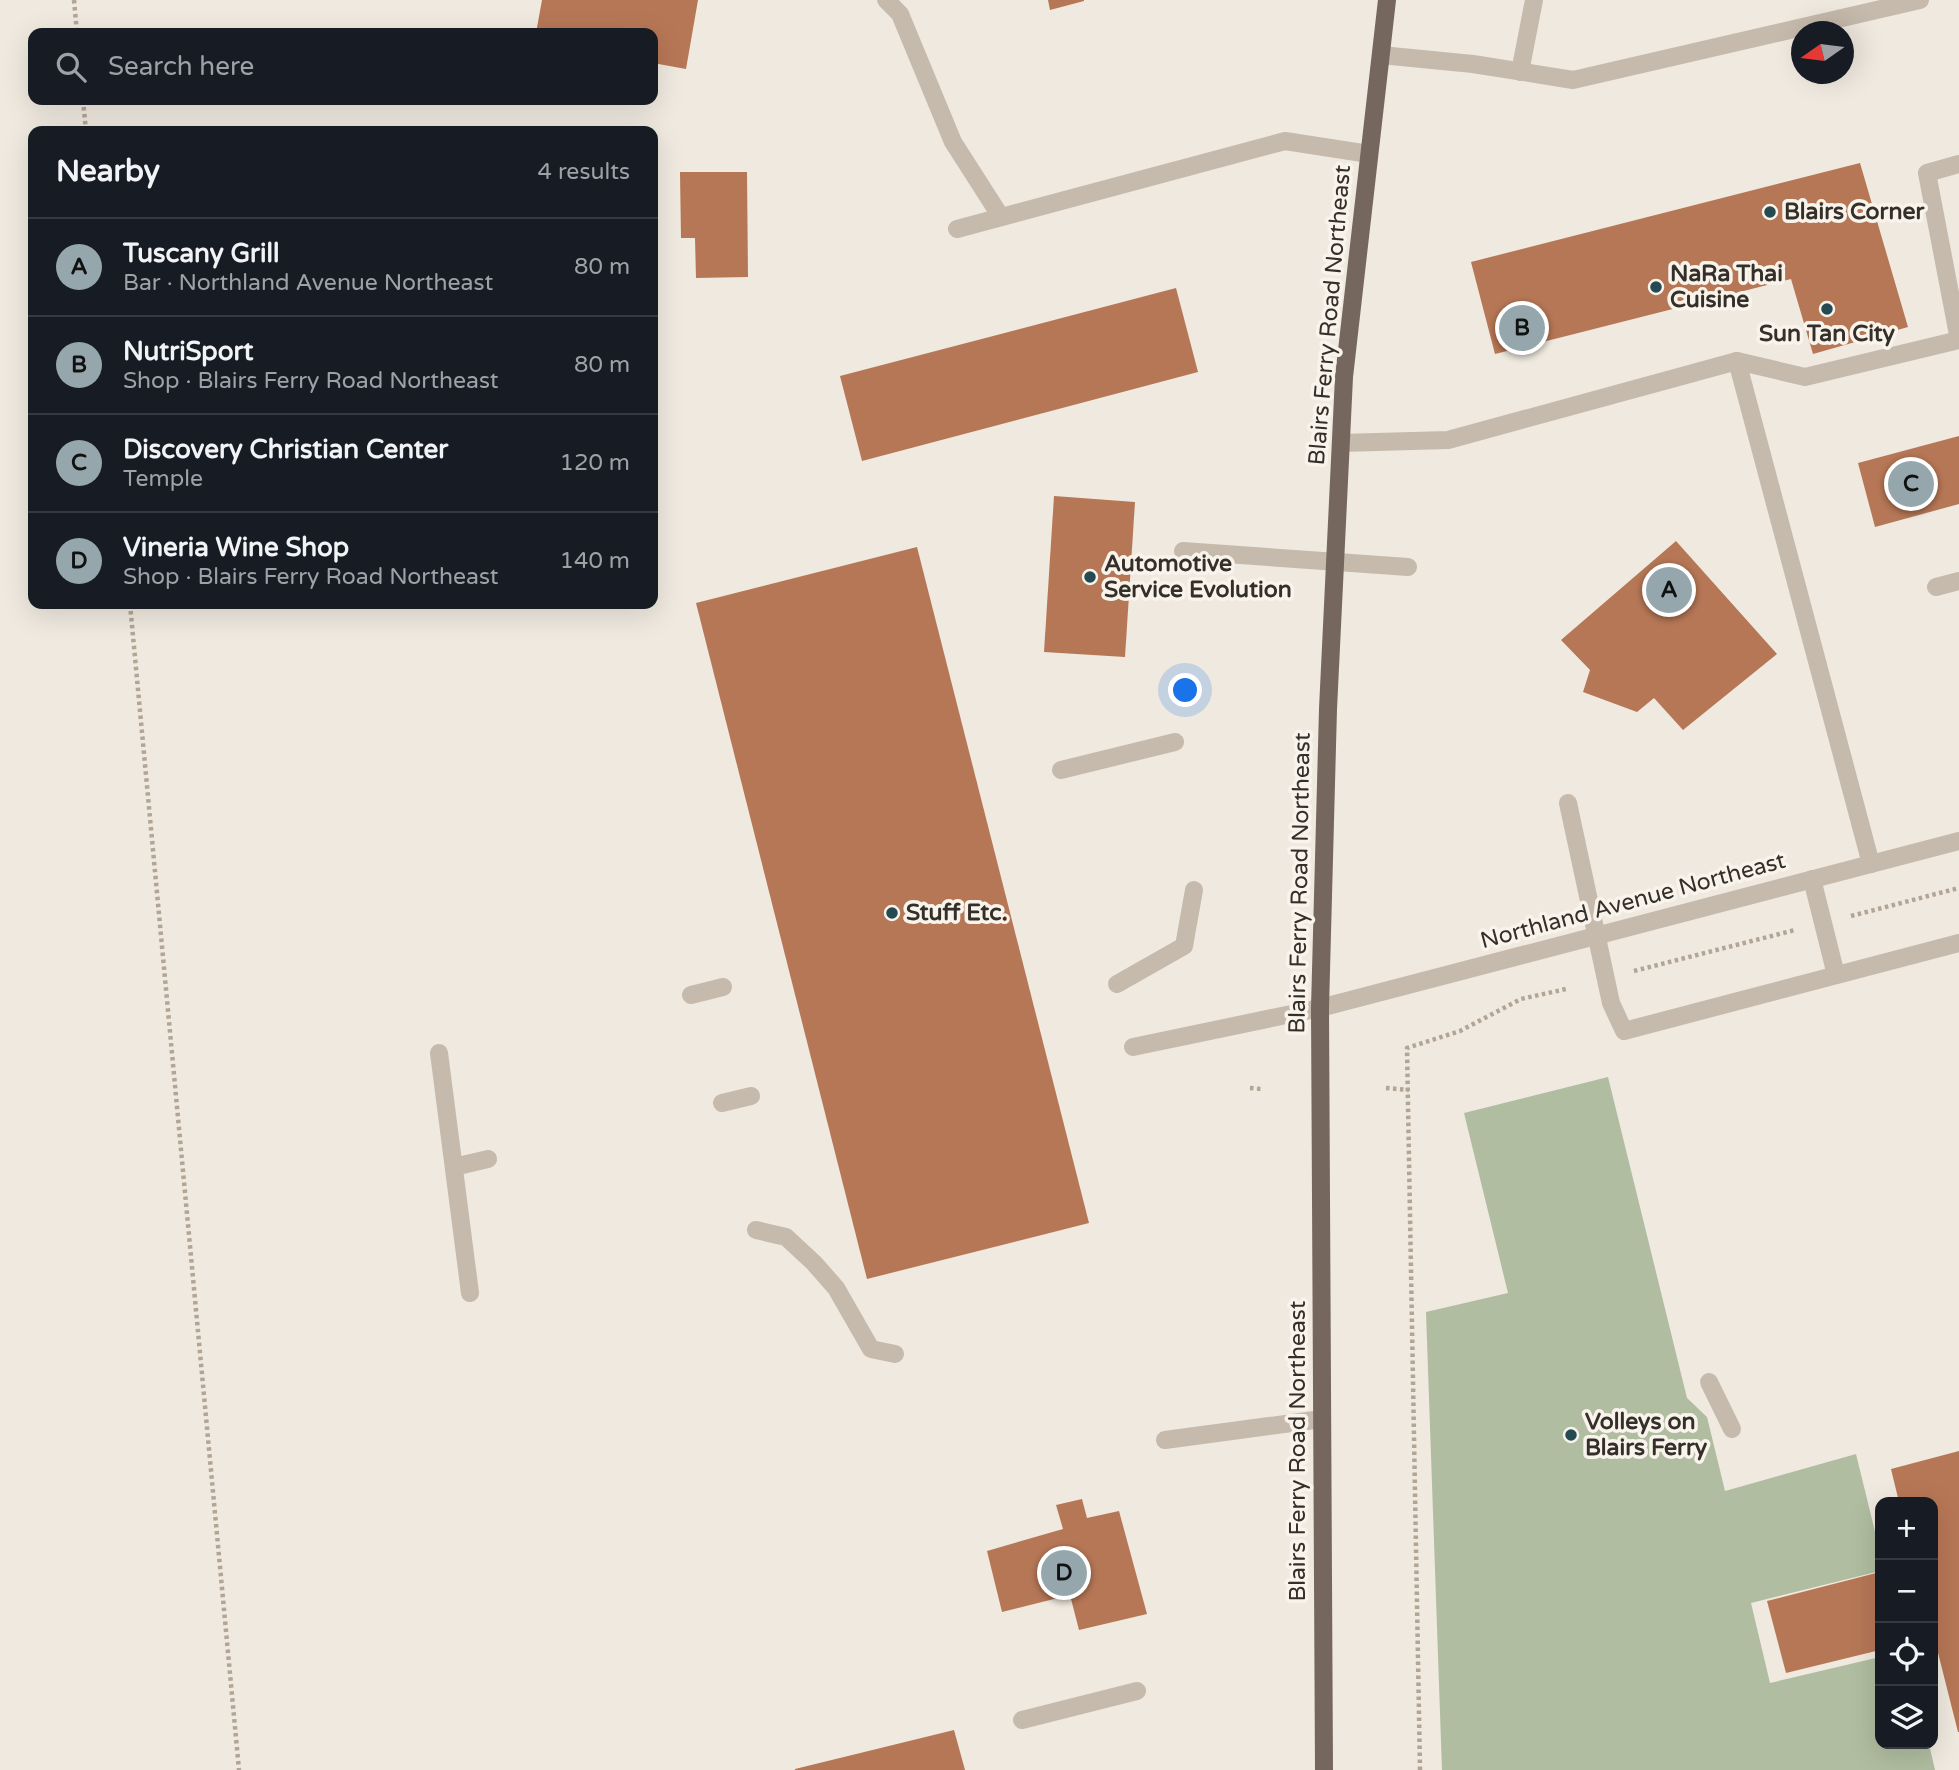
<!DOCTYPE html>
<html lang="en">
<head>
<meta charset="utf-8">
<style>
  body { margin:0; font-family:"Varela Round",sans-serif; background:#20242c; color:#f1f3f6 }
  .controls { position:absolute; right:21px; bottom:21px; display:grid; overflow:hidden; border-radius:14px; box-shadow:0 7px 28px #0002 }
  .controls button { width:63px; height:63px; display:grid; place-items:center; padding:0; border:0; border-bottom:2px solid #363941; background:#171b24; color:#f1f3f6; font:35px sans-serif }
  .compass { position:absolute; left:1791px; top:21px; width:63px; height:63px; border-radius:50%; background:#171b24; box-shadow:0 7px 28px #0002; rotate:256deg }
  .you { position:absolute; left:1186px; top:691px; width:24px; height:24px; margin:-18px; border:5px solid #fff; border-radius:50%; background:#1a73e8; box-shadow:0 0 0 10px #1a73e833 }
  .badge { display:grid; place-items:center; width:46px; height:46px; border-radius:50%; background:#95a7ac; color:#111; font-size:23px; font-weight:700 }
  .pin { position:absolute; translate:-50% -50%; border:4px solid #fff; box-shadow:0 2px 7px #0006 }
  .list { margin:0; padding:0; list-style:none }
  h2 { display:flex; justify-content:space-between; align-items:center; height:91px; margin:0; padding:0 28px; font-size:30px }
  h2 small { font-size:23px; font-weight:400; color:#9ea1a6 }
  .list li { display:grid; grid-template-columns:46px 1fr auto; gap:21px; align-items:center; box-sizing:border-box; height:98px; padding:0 28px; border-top:2px solid #363941 }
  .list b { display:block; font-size:26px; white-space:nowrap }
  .list p { margin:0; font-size:23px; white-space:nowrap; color:#9ea1a6 }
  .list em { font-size:23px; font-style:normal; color:#9ea1a6 }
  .icon { flex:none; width:38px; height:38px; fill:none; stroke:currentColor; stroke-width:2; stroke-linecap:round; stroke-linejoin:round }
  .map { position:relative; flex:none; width:1959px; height:1770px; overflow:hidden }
  .search { position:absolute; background:#171b24; box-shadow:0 7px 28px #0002; left:28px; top:28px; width:630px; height:77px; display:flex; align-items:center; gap:18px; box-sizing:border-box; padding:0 24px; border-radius:14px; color:#9ea1a6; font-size:26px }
  .panel { position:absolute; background:#171b24; box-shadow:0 7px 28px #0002; left:28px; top:126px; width:630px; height:483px; border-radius:14px }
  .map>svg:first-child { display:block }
</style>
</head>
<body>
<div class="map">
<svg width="1959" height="1770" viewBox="0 0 1959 1770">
  <rect width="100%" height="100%" fill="#efe9df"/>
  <polygon fill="#b0bda0" points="1608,1077 1687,1398 1707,1417 1725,1491 1856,1454 1880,1552 1880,1571 1751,1603 1770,1683 1880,1657 1880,1744 1929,1744 1935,1770 1442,1770 1426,1312 1508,1293 1464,1113"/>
  <g fill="#b67756">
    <polygon points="542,0 698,0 686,69 653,63 653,33 536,33"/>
    <polygon points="1048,0 1084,0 1084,1 1050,10"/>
    <polygon points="1860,163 1908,327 1813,354 1791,279 1495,354 1471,262"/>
    <polygon points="680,172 747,172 748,277 696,278 695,238 681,238"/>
    <polygon points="1176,288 1198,372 862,461 840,376"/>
    <polygon points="1959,436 1959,504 1875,527 1858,463"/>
    <polygon points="1054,496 1135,502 1125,657 1044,652"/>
    <polygon points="1676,541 1777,654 1683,730 1654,698 1637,712 1583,692 1590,670 1561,640"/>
    <polygon points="917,547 1089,1223 867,1279 696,603"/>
    <polygon points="1959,1451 1959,1732 1958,1732 1933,1633 1933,1502 1899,1502 1891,1469"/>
    <polygon points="1082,1499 1087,1518 1119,1511 1147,1614 1079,1630 1070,1595 1002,1612 987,1551 1063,1529 1056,1505"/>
    <polygon points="1880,1572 1880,1650 1786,1673 1767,1601"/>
    <polygon points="954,1730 965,1770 795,1770 795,1769"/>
  </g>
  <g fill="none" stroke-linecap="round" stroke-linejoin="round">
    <g stroke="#b2a596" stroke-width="4.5" stroke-dasharray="3.5 3.5" stroke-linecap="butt">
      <polyline points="74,0 77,33"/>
      <polyline points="83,100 86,131"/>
      <polyline points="130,604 239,1770"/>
      <polyline points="1851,916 1959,888"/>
      <polyline points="1634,971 1795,930"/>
      <polyline points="1250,1088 1261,1089"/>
      <polyline points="1386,1088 1409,1090"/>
      <polyline points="1420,1770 1407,1048 1460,1031 1521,999 1566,989"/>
    </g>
    <g stroke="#c6baac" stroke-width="18">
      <polyline points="886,0 900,14 953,142 1001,217"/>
      <polyline points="1381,55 1473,64 1573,80 1920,0"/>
      <polyline points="1520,72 1534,0"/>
      <polyline points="957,229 1285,141 1369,154"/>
      <polyline points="1959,340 1927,173 1959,164"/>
      <polyline points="1737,361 1805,377 1959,340"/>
      <polyline points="1341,443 1448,440 1737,361 1871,864"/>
      <polyline points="1183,551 1408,567"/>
      <polyline points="1936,587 1959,581"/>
      <polyline points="1061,770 1175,742"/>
      <polyline points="1568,803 1611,1003 1624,1031 1959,943"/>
      <polyline points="1812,879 1836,975"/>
      <polyline points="1117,984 1184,946 1194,890"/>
      <polyline points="691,995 723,987"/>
      <polyline points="1133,1047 1320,1008 1959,841"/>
      <polyline points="439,1053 470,1293"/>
      <polyline points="722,1103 751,1096"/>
      <polyline points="454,1167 488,1159"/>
      <polyline points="756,1230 786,1237 814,1263 836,1288 871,1349 895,1354"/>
      <polyline points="1709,1382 1732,1429"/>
      <polyline points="1165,1440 1322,1419"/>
      <polyline points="1022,1720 1137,1691"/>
    </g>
    <polyline stroke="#75675d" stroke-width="18" points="1324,1770 1320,1008 1328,709 1344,377 1387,0"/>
  </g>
  <g fill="#254a51" stroke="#f8f3eb" stroke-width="2.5">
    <circle cx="1770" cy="212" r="7"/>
    <circle cx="1656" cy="287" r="7"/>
    <circle cx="1827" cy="309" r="7"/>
    <circle cx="1090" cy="577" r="7"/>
    <circle cx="892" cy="913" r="7"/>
    <circle cx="1571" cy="1435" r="7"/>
  </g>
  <g text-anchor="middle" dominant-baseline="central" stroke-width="7" stroke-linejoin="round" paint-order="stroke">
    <g font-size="23" font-weight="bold" fill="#352f2a" stroke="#f8f3eb" text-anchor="start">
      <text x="1784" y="212">Blairs Corner</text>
      <text x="1670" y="274">NaRa Thai<tspan x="1670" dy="26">Cuisine</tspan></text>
      <text x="1827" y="334" text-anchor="middle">Sun Tan City</text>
      <text x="1104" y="564">Automotive<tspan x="1104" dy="26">Service Evolution</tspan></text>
      <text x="906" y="913">Stuff Etc.</text>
      <text x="1585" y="1422">Volleys on<tspan x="1585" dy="26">Blairs Ferry</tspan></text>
    </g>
    <g font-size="23" fill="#352f2a" stroke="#f8f3eb">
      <text transform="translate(1330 315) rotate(-85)">Blairs Ferry Road Northeast</text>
      <text transform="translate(1300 883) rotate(-89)">Blairs Ferry Road Northeast</text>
      <text transform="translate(1633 901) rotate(-15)">Northland Avenue Northeast</text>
      <text transform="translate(1298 1451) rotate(-90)">Blairs Ferry Road Northeast</text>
    </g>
  </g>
</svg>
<div class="controls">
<button>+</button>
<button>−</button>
<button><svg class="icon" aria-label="locate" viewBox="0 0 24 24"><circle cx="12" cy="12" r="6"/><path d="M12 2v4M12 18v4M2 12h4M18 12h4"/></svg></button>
<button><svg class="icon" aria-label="layers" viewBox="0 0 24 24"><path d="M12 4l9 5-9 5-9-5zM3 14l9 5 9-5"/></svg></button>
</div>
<svg class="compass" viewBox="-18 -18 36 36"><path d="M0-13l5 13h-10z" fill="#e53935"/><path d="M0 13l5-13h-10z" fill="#9ea1a6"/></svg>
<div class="you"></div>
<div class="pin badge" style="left:1669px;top:590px">A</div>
<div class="pin badge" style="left:1522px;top:328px">B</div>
<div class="pin badge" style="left:1911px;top:484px">C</div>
<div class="pin badge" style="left:1064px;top:1573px">D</div>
<div class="search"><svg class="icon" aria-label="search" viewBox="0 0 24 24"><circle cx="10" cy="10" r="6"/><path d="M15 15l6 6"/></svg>Search here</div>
<section class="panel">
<h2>Nearby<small>4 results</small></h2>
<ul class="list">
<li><span class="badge">A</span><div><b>Tuscany Grill</b><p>Bar · Northland Avenue Northeast</p></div><em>80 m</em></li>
<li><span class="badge">B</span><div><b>NutriSport</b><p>Shop · Blairs Ferry Road Northeast</p></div><em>80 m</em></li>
<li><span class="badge">C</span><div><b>Discovery Christian Center</b><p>Temple</p></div><em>120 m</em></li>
<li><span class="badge">D</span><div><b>Vineria Wine Shop</b><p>Shop · Blairs Ferry Road Northeast</p></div><em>140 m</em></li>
</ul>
</section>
</div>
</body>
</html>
